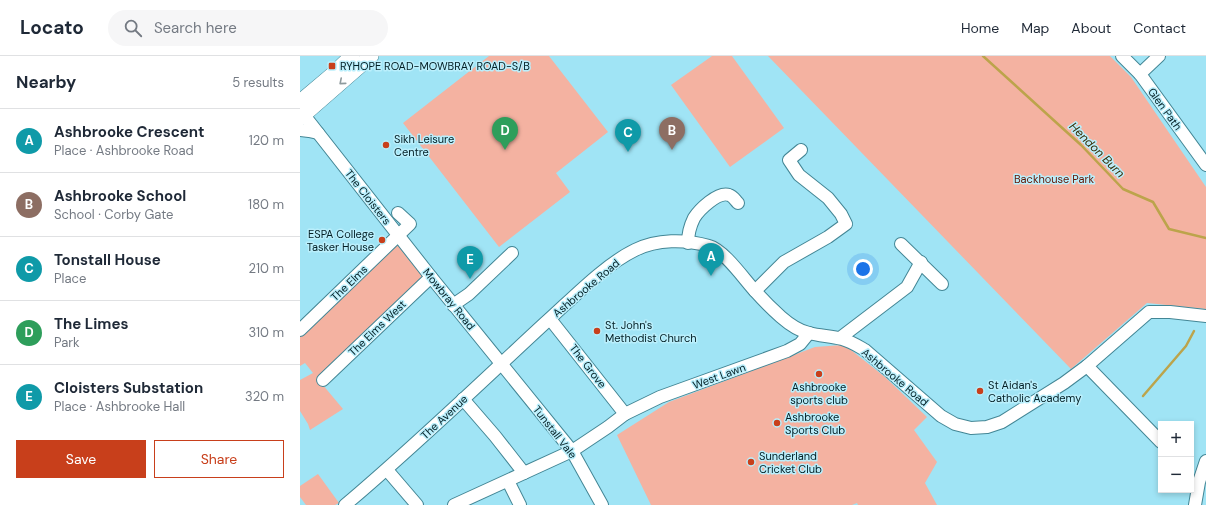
<!DOCTYPE html>
<html lang="en">
<head>
<meta charset="utf-8">
<style>
  body { margin:0; font-family:"DM Sans",sans-serif; background:#f6f6f7; color:#1f2937 }
  .controls { position:absolute; right:12px; bottom:12px; display:grid; overflow:hidden; border-radius:0px; box-shadow:0 2px 6px #0003 }
  .controls button { width:36px; height:36px; display:grid; place-items:center; padding:0; border:0; border-bottom:1px solid #e0e1e3; background:#fff; color:#1f2937; font:20px sans-serif }
  .you { position:absolute; left:563px; top:213px; width:14px; height:14px; margin:-10px; border:3px solid #fff; border-radius:50%; background:#1a73e8; box-shadow:0 0 0 6px #1a73e833 }
  .badge { display:grid; place-items:center; width:26px; height:26px; border-radius:50%; background:#c83f1b; color:#fff; font-size:13px; font-weight:700 }
  .pin { position:absolute; translate:-50% -33px; filter:drop-shadow(0 1px 2px #0008) }
  .pin::after { content:''; position:absolute; top:21px; width:14px; height:12px; background:inherit; clip-path:polygon(0 0,100% 0,50% 100%) }
  .list { margin:0; padding:0; list-style:none }
  h2 { display:flex; justify-content:space-between; align-items:center; height:52px; margin:0; padding:0 16px; font-size:17px }
  h2 small { font-size:13px; font-weight:400; color:#747a83 }
  .list li { display:grid; grid-template-columns:26px 1fr auto; gap:12px; align-items:center; box-sizing:border-box; height:64px; padding:0 16px; border-top:1px solid #e0e1e3 }
  .list b { display:block; font-size:15px; white-space:nowrap }
  .list p { margin:0; font-size:13px; white-space:nowrap; color:#747a83 }
  .list em { font-size:13px; font-style:normal; color:#747a83 }
  .actions { display:flex; gap:8px; padding:12px 16px }
  .actions a { flex:1; padding:9px 0; border:1px solid #c83f1b; border-radius:0px; text-align:center; font-size:14px; color:#c83f1b }
  .actions .main { background:#c83f1b; color:#fff }
  .icon { flex:none; width:22px; height:22px; fill:none; stroke:currentColor; stroke-width:2; stroke-linecap:round; stroke-linejoin:round }
  .map { position:relative; flex:none; width:906px; height:449px; overflow:hidden }
  header { display:flex; align-items:center; gap:24px; box-sizing:border-box; height:56px; padding:0 20px; background:#fff; border-bottom:1px solid #e0e1e3 }
  header strong { font-size:19px }
  nav { display:flex; gap:22px; margin-inline-start:auto; font-size:14px }
  .search { width:280px; height:36px; background:#f6f6f7; display:flex; align-items:center; gap:10px; box-sizing:border-box; padding:0 14px; border-radius:22px; color:#747a83; font-size:15px }
  main { display:flex }
  aside { flex:1; background:#fff }
  .map>svg:first-child { display:block }
</style>
</head>
<body>
<header>
<strong>Locato</strong>
<div class="search"><svg class="icon" aria-label="search" viewBox="0 0 24 24"><circle cx="10" cy="10" r="6"/><path d="M15 15l6 6"/></svg>Search here</div>
<nav><a>Home</a><a>Map</a><a>About</a><a>Contact</a></nav>
</header>
<main>
<aside>
<h2>Nearby<small>5 results</small></h2>
<ul class="list">
<li><span class="badge" style="background:#0f9aa8">A</span><div><b>Ashbrooke Crescent</b><p>Place · Ashbrooke Road</p></div><em>120 m</em></li>
<li><span class="badge" style="background:#8d6e63">B</span><div><b>Ashbrooke School</b><p>School · Corby Gate</p></div><em>180 m</em></li>
<li><span class="badge" style="background:#0f9aa8">C</span><div><b>Tonstall House</b><p>Place</p></div><em>210 m</em></li>
<li><span class="badge" style="background:#2e9e5b">D</span><div><b>The Limes</b><p>Park</p></div><em>310 m</em></li>
<li><span class="badge" style="background:#0f9aa8">E</span><div><b>Cloisters Substation</b><p>Place · Ashbrooke Hall</p></div><em>320 m</em></li>
</ul>
<div class="actions"><a class="main">Save</a><a>Share</a></div>
</aside>
<div class="map">
<svg width="906" height="449" viewBox="0 0 906 449">
  <rect width="100%" height="100%" fill="#a0e4f5"/>
  <g fill="#f4b2a1">
    <polygon points="189,0 249,0 308,76 256,117 270,136 199,191 103,67"/>
    <polygon points="412,0 432,0 484,72 430,111 371,29"/>
    <polygon points="468,0 810,0 831,21 906,131 906,253 847,247 771,313"/>
    <polygon points="96,187 124,222 17,322 43,353 10,374 8,368 0,355 0,324 13,317 5,307 0,310 0,278"/>
    <polygon points="542,289 551,294 585,321 627,361 614,374 637,406 625,427 637,449 558,449 557,447 552,449 351,449 317,379 369,346 515,291"/>
    <polygon points="18,418 39,447 35,449 6,449 0,441 0,430"/>
  </g>
  <g fill="none" stroke-linecap="round" stroke-linejoin="round">
    <g stroke="#bca44b" stroke-width="2.5">
      <polyline points="683,0 781,89 823,133 853,146 869,173 906,182"/>
      <polyline points="843,340 886,290 894,275"/>
    </g>
    <defs>
      <g id="minor">
        <polyline points="822,0 840,18 906,109"/>
        <polyline points="840,18 859,0"/>
        <polyline points="0,54 131,221 272,395 302,449"/>
        <polyline points="0,74 9,75 18,77"/>
        <path d="M 388,187 C 388,178 390,170 394,162 C 399,154 418,135 429,139 C 433,140 435,144 438,147"/>
        <polyline points="601,188 642,228"/>
        <polyline points="455,235 484,206 528,181 546,168 541,158 528,142 499,119 489,104 501,94"/>
        <polyline points="153,249 169,238 212,197"/>
        <polyline points="250,263 325,358"/>
        <polyline points="0,274 110,168 98,157"/>
        <polyline points="540,282 607,231 621,206"/>
        <polyline points="787,310 861,386"/>
        <polyline points="23,324 131,221"/>
        <polyline points="163,343 195,380 224,417"/>
        <polyline points="87,414 117,449"/>
        <polyline points="208,425 220,449"/>
        <path d="M 45,449 C 114,391 179,328 245,267 C 271,244 304,209 335,194 C 357,183 385,183 409,190 C 424,194 444,223 455,235 C 463,244 472,253 481,261 C 489,268 499,275 509,277 C 520,280 531,280 542,283 C 550,285 558,290 565,294 L 641,360 L 655,368 L 671,372 L 687,371 L 702,366 L 764,327 L 787,310 L 849,256 L 870,256 L 906,260"/>
        <polyline points="154,449 272,395 308,371 325,358 360,341 487,295 500,288 509,277"/>
        <polyline points="895,449 899,426 906,405"/>
      </g>
      <g id="major">
        <polyline points="0,46 32,19 52,0"/>
        <polyline points="0,62 71,0"/>
      </g>
    </defs>
    <use href="#minor" stroke="#438695" stroke-width="14"/>
    <use href="#major" stroke="#438695" stroke-width="16"/>
    <use href="#minor" stroke="#fff" stroke-width="12"/>
    <use href="#major" stroke="#fff" stroke-width="15"/>
  </g>
  <defs><path id="oneway-chevron" d="M-2-3.5L2.5 0L-2 3.5" fill="none" stroke-width="1.6" stroke-linecap="round" stroke-linejoin="round"/></defs>
  <use stroke="#8e9a9d" href="#oneway-chevron" transform="translate(42 26) rotate(139)"/>
  <g fill="#c83f1b" stroke="#baeffc" stroke-width="1.5">
    <rect x="28" y="6" width="8" height="8" rx="2"/>
    <circle cx="86" cy="89" r="4"/>
    <circle cx="82" cy="184" r="4"/>
    <circle cx="297" cy="275" r="4"/>
    <circle cx="519" cy="318" r="4"/>
    <circle cx="680" cy="335" r="4"/>
    <circle cx="477" cy="367" r="4"/>
    <circle cx="451" cy="406" r="4"/>
  </g>
  <g text-anchor="middle" dominant-baseline="central" stroke-width="3" stroke-linejoin="round" paint-order="stroke">
    <g font-size="11" fill="#031f25" stroke="#baeffc" text-anchor="start">
      <text x="40" y="10">RYHOPE ROAD-MOWBRAY ROAD-S/B</text>
      <text x="94" y="83">Sikh Leisure<tspan x="94" dy="13">Centre</tspan></text>
      <text x="74" y="178" text-anchor="end">ESPA College<tspan x="74" dy="13">Tasker House</tspan></text>
      <text x="305" y="269">St. John's<tspan x="305" dy="13">Methodist Church</tspan></text>
      <text x="688" y="329">St Aidan's<tspan x="688" dy="13">Catholic Academy</tspan></text>
      <text x="519" y="331" text-anchor="middle">Ashbrooke<tspan x="519" dy="13">sports club</tspan></text>
      <text x="485" y="361">Ashbrooke<tspan x="485" dy="13">Sports Club</tspan></text>
      <text x="459" y="400">Sunderland<tspan x="459" dy="13">Cricket Club</tspan></text>
    </g>
    <g font-size="11" fill="#031f25" stroke="#baeffc">
      <text transform="translate(865 53) rotate(54)">Glen Path</text>
      <text transform="translate(68 141) rotate(52)">The Cloisters</text>
      <text transform="translate(49 227) rotate(-44)">The Elms</text>
      <text transform="translate(286 232) rotate(-40)">Ashbrooke Road</text>
      <text transform="translate(149 243) rotate(51)">Mowbray Road</text>
      <text transform="translate(77 272) rotate(-44)">The Elms West</text>
      <text transform="translate(288 310) rotate(52)">The Grove</text>
      <text transform="translate(419 320) rotate(-20)">West Lawn</text>
      <text transform="translate(595 321) rotate(40)">Ashbrooke Road</text>
      <text transform="translate(144 361) rotate(-43)">The Avenue</text>
      <text transform="translate(255 376) rotate(52)">Tunstall Vale</text>
    </g>
    <g font-size="11" fill="#611300" stroke="#baeffc">
      <text x="754" y="123">Backhouse Park</text>
    </g>
    <g font-size="12" font-style="italic" fill="#392f07" stroke="#baeffc">
      <text transform="translate(797 94) rotate(45)">Hendon Burn</text>
    </g>
  </g>
</svg>
<div class="controls">
<button>+</button>
<button>−</button>
</div>
<div class="you"></div>
<div class="pin badge" style="left:411px;top:220px;background:#0f9aa8">A</div>
<div class="pin badge" style="left:372px;top:94px;background:#8d6e63">B</div>
<div class="pin badge" style="left:328px;top:96px;background:#0f9aa8">C</div>
<div class="pin badge" style="left:205px;top:94px;background:#2e9e5b">D</div>
<div class="pin badge" style="left:170px;top:223px;background:#0f9aa8">E</div>
</div>
</main>
</body>
</html>
